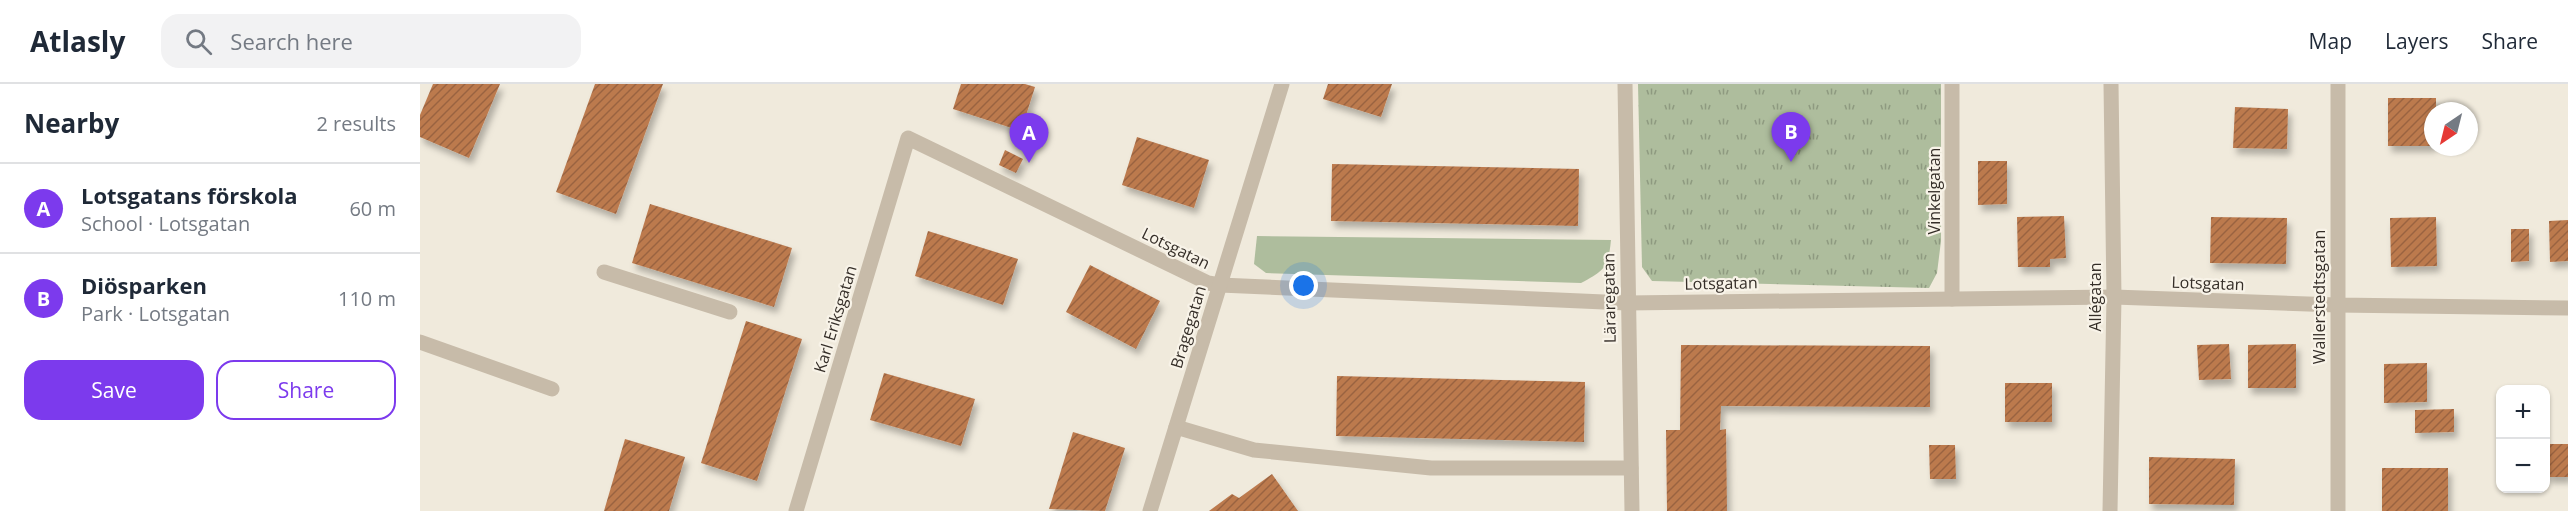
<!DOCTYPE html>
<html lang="en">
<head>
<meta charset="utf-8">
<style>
  body { margin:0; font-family:"Open Sans",sans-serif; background:#f2f2f3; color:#1f2937 }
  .controls { position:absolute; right:18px; bottom:18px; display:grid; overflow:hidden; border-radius:12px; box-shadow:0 2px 4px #0004 }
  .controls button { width:54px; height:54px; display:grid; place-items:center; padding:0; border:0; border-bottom:2px solid #e0e1e3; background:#fff; color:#1f2937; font:30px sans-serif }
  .compass { position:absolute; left:2004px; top:18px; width:54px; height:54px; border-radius:50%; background:#fff; box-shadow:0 2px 4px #0004; rotate:215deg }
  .you { position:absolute; left:884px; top:202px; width:21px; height:21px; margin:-15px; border:4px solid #fff; border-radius:50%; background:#1a73e8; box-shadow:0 0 0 9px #1a73e833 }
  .badge { display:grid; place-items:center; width:39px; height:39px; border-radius:50%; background:#7c3aed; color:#fff; font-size:20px; font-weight:700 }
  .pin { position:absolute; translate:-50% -50px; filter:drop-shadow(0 2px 3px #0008) }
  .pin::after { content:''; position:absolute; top:32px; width:21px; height:18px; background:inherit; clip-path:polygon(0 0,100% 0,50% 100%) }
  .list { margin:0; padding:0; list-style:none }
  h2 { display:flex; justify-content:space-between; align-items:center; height:78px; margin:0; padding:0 24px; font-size:26px }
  h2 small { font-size:20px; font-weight:400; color:#747a83 }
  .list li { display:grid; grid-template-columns:39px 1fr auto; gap:18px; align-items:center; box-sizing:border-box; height:90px; padding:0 24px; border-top:2px solid #e0e1e3 }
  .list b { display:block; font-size:22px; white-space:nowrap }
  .list p { margin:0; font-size:20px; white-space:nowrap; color:#747a83 }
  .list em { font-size:20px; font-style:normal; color:#747a83 }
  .actions { display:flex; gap:12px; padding:18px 24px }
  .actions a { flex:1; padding:14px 0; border:2px solid #7c3aed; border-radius:18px; text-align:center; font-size:21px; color:#7c3aed }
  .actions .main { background:#7c3aed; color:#fff }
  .icon { flex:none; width:33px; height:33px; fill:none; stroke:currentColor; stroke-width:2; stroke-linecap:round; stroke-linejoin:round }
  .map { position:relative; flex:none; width:2148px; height:427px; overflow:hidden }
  header { display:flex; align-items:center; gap:36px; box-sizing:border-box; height:84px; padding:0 30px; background:#fff; border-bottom:2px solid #e0e1e3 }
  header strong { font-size:28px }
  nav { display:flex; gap:33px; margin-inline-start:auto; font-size:21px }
  .search { width:420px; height:54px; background:#f2f2f3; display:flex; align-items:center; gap:15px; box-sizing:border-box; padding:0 21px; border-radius:18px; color:#747a83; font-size:22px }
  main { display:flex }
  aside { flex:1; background:#fff }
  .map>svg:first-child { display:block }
</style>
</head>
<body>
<header>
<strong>Atlasly</strong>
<div class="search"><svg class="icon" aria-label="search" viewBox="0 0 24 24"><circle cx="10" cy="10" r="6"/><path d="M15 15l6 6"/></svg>Search here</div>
<nav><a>Map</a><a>Layers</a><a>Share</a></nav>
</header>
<main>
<aside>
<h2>Nearby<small>2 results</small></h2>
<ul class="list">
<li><span class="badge">A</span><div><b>Lotsgatans förskola</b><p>School · Lotsgatan</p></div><em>60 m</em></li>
<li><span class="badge">B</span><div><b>Diösparken</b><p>Park · Lotsgatan</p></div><em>110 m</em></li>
</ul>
<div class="actions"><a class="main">Save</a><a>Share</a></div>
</aside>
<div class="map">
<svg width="2148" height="427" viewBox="0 0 2148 427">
  <defs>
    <pattern id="park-tufts" width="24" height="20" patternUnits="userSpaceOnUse" patternTransform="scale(1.5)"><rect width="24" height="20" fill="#aebd9d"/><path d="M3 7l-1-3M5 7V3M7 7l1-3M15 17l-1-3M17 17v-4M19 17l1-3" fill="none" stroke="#8e9a80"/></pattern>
    <pattern id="building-hatch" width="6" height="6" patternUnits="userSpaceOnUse" patternTransform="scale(1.5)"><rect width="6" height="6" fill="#bc7a4e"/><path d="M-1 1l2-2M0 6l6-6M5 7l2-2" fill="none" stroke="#9a6441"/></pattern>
    <filter id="shadow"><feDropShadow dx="3.5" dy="6" stdDeviation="3" flood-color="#0004"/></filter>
  </defs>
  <rect width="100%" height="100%" fill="#f0eadc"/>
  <path fill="#aebd9d" d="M 837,152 L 1191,156 C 1188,184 1185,186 1161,199 L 846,189 L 834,180 Z"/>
  <polygon fill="url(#park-tufts)" points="1218,0 1521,0 1521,157 1517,189 1509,204 1232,197 1222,183"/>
  <g fill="url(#building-hatch)" filter="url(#shadow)">
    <polygon points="13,0 80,0 49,74 0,53 0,31"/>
    <polygon points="175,0 243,0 196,130 136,108"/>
    <polygon points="541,0 605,0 615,3 601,47 533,25"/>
    <polygon points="908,0 972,0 961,33 903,15"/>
    <polygon points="1968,14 2016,14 2016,27 2013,27 2013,62 1968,62"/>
    <polygon points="1815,23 1868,25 1867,65 1813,64"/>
    <polygon points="717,53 789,76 774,124 702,101"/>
    <polygon points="585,66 603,75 596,89 579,81"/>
    <polygon points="1558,77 1587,77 1587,120 1558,121"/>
    <polygon points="912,80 1159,85 1158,142 911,137"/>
    <polygon points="230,120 372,164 354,223 212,179"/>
    <polygon points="1644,132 1646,174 1630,175 1630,183 1598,183 1597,133"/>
    <polygon points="1791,133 1867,134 1866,180 1790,179"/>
    <polygon points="2016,133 2017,182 1971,183 1970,134"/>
    <polygon points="2148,136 2148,177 2130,178 2129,137"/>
    <polygon points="2091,145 2109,145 2109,177 2091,178"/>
    <polygon points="508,147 598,175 583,221 495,192"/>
    <polygon points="670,181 740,217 716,265 646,228"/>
    <polygon points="326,237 382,255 337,397 281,379"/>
    <polygon points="1809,260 1811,295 1779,296 1777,261"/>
    <polygon points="1876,260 1876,304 1828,304 1828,261"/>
    <polygon points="1261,261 1510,262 1510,323 1301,322 1300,346 1306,345 1307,427 1247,427 1246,346 1260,346"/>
    <polygon points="2007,279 2007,318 1964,319 1964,280"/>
    <polygon points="464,289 555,315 541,362 450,336"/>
    <polygon points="917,292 1165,298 1164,358 916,352"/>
    <rect x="1585" y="299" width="47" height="39"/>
    <polygon points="2034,325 2034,348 1995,349 1995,326"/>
    <polygon points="653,348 705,364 685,427 629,425"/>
    <polygon points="205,355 265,373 249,427 184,427"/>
    <rect x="2126" y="360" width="22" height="33"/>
    <polygon points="1509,361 1535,361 1536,395 1510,395"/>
    <polygon points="1729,373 1815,375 1814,421 1729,420"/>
    <rect x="1962" y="384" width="66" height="43"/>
    <polygon points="852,390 878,427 789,427 812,410 819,414"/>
  </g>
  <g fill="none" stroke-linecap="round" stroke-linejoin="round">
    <g stroke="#c7bba9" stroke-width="15">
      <polyline points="1205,0 1212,427"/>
      <polyline points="184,188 310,228"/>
      <polyline points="1532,215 1532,0"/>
      <polyline points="0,258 132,305"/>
      <polyline points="756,343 834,366 1011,384 1211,384"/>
      <polyline points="376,427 488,54 788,199 800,201 1207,219 1694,213 1917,221 2148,224"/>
      <polyline points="730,427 862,0"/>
      <polyline points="1690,427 1694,213 1691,0"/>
      <polyline points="1918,427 1918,0"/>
    </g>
  </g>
  <g text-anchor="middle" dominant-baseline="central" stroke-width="4.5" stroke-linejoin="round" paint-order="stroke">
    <g font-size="16" fill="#352e28" stroke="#f8f3e8">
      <text transform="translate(1514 107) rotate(-90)">Vinkelgatan</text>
      <text transform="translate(756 164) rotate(26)">Lotsgatan</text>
      <text transform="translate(1301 199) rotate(-1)">Lotsgatan</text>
      <text transform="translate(1788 199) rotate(2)">Lotsgatan</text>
      <text transform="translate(1675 213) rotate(-90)">Allégatan</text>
      <text transform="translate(1899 213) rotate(-90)">Wallerstedtsgatan</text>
      <text transform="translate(1189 214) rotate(-91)">Läraregatan</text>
      <text transform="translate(415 235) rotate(-73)">Karl Eriksgatan</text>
      <text transform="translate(768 243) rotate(-73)">Bragegatan</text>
    </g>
  </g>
</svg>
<div class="controls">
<button>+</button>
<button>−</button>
</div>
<svg class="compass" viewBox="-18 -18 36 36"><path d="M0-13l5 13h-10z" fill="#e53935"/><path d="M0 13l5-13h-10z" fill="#747a83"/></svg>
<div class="you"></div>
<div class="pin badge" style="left:609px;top:79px">A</div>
<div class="pin badge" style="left:1371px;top:78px">B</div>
</div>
</main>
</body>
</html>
